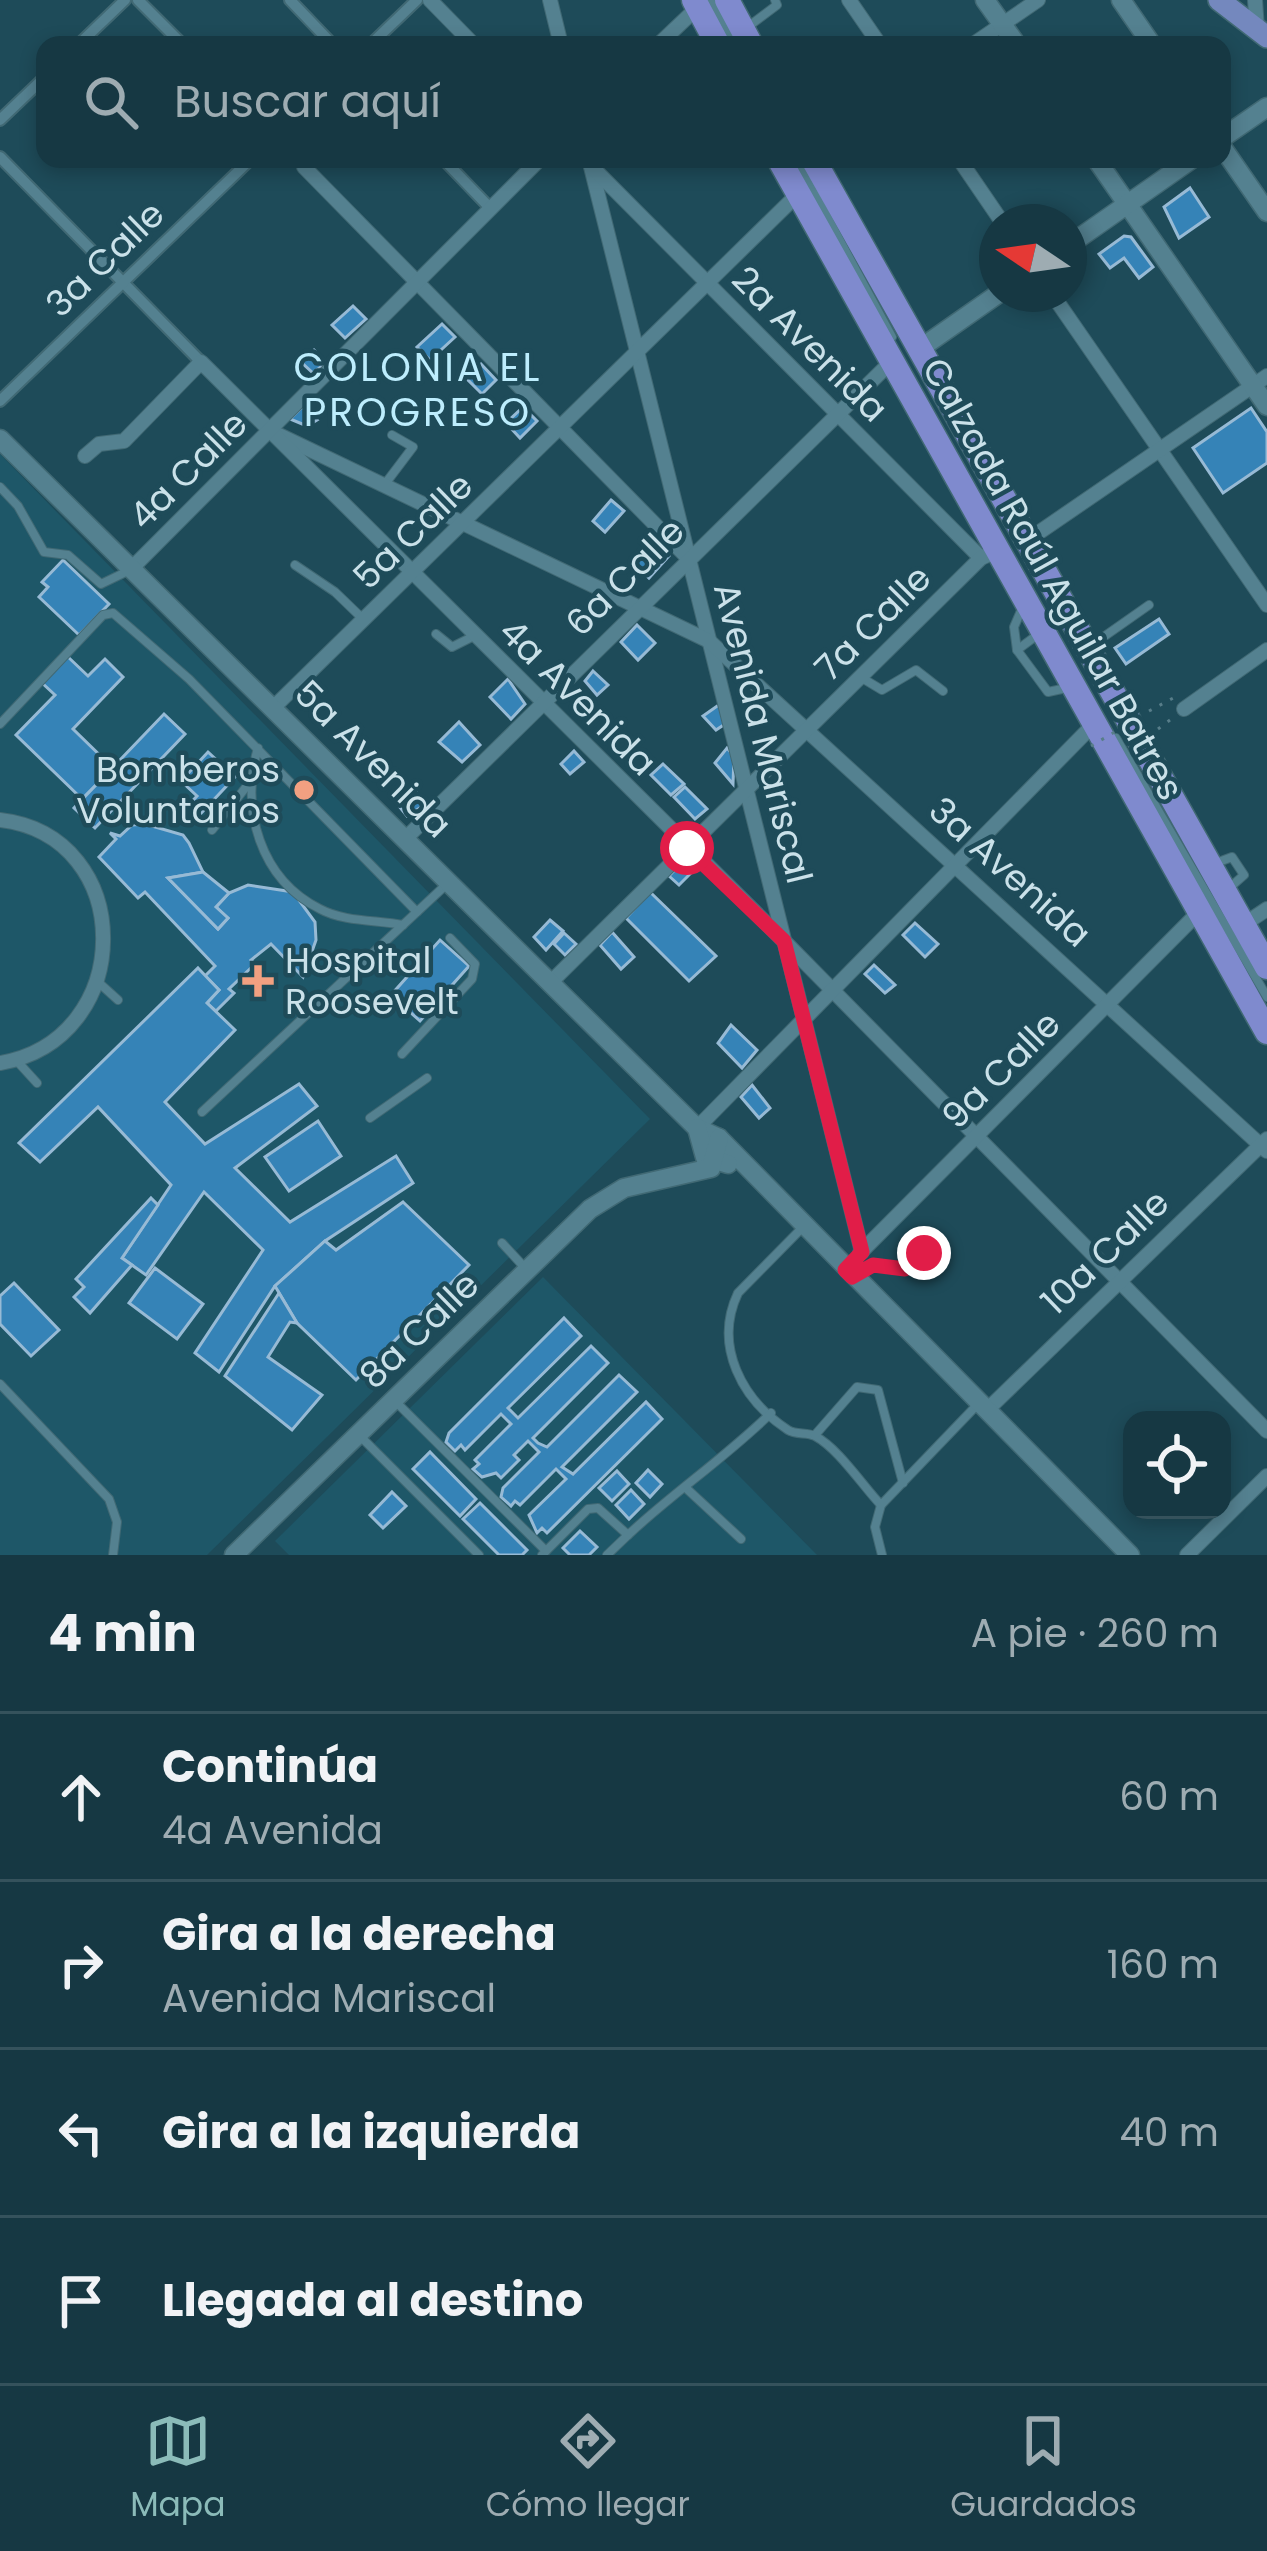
<!DOCTYPE html>
<html lang="es">
<head>
<meta charset="utf-8">
<style>
  body { margin:0; font-family:Poppins,sans-serif; background:#1f3f4a; color:#f1f3f6 }
  .controls { position:absolute; right:36px; bottom:36px; display:grid; overflow:hidden; border-radius:24px; box-shadow:0 6px 18px #0003 }
  .controls button { width:108px; height:108px; display:grid; place-items:center; padding:0; border:0; border-bottom:3px solid #35525c; background:#163843; color:#f1f3f6; font:60px sans-serif }
  .compass { position:absolute; left:979px; top:204px; width:108px; height:108px; border-radius:50%; background:#163843; box-shadow:0 6px 18px #0003; rotate:283deg }
  .stop { position:absolute; width:36px; height:36px; margin:-27px; border:9px solid #e11d48; border-radius:50%; background:#fff }
  .stop.end { background:#e11d48; border-color:#fff; box-shadow:0 3px 12px #0008 }
  .list { margin:0; padding:0; list-style:none }
  h2 { display:flex; justify-content:space-between; align-items:center; height:156px; margin:0; padding:0 48px; font-size:51px }
  h2 small { font-size:39px; font-weight:400; color:#9eacb2 }
  .list li { display:grid; grid-template-columns:78px 1fr auto; gap:36px; align-items:center; box-sizing:border-box; height:168px; padding:0 48px; border-top:3px solid #35525c }
  .list b { display:block; font-size:45px; white-space:nowrap }
  .list p { margin:0; font-size:39px; white-space:nowrap; color:#9eacb2 }
  .list em { font-size:39px; font-style:normal; color:#9eacb2 }
  .icon { flex:none; width:66px; height:66px; fill:none; stroke:currentColor; stroke-width:2; stroke-linecap:round; stroke-linejoin:round }
  .map { position:relative; flex:none; width:1267px; height:1555px; overflow:hidden }
  .search { position:absolute; background:#163843; box-shadow:0 6px 18px #0003; left:36px; right:36px; top:36px; height:132px; display:flex; align-items:center; gap:30px; box-sizing:border-box; padding:0 42px; border-radius:24px; color:#9eacb2; font-size:45px }
  .sheet { height:828px; background:#163843 }
  nav { display:flex; justify-content:space-around; align-items:center; box-sizing:border-box; height:168px; border-top:3px solid #35525c; background:#163843; font-size:33px; color:#9eacb2 }
  nav a { display:grid; justify-items:center; gap:6px }
  nav .on { color:#8bbbb9 }
  .map>svg:first-child { display:block }
</style>
</head>
<body>
<div class="map">
<svg width="1267" height="1555" viewBox="0 0 1267 1555">
  <rect width="100%" height="100%" fill="#1e4b59"/>
  <g fill="#1e5768">
    <polygon points="0,454 650,1119 207,1555 0,1555"/>
    <polygon points="543,1277 817,1555 289,1555 275,1541"/>
  </g>
  <g fill="#3583b7" stroke="#97bad5" stroke-width="3">
    <polygon points="1190,188 1209,217 1179,238 1164,207"/>
    <polygon points="1124,236 1131,237 1153,267 1139,278 1124,258 1110,268 1099,254"/>
    <polygon points="353,306 366,319 345,338 332,325"/>
    <polygon points="442,324 455,337 430,360 417,347"/>
    <polygon points="314,350 326,363 313,373 301,362"/>
    <polygon points="481,364 496,380 482,394 466,378"/>
    <polygon points="302,407 317,420 307,426 290,419"/>
    <polygon points="523,407 537,421 520,438 506,423"/>
    <polygon points="1251,408 1267,432 1267,463 1223,493 1193,448"/>
    <polygon points="611,500 624,511 605,532 593,521"/>
    <polygon points="655,544 669,556 649,578 635,564"/>
    <polygon points="63,560 109,604 79,635 39,597 48,587 42,582"/>
    <polygon points="1159,619 1169,634 1126,664 1115,648"/>
    <polygon points="637,625 655,643 638,660 621,642"/>
    <polygon points="67,656 88,676 105,659 123,677 73,729 113,768 82,799 16,735 55,695 41,682"/>
    <polygon points="593,671 608,685 597,695 585,681"/>
    <polygon points="508,679 525,704 511,719 490,697"/>
    <polygon points="723,702 728,722 716,730 703,716"/>
    <polygon points="164,714 185,734 95,828 74,808"/>
    <polygon points="459,722 480,745 462,762 439,742"/>
    <polygon points="727,748 734,756 733,784 715,763"/>
    <polygon points="574,751 584,762 570,774 561,764"/>
    <polygon points="208,752 235,777 192,823 181,813 197,796 181,781"/>
    <polygon points="663,764 684,784 671,795 651,775"/>
    <polygon points="411,786 426,804 407,816 394,800"/>
    <polygon points="685,787 707,809 695,819 674,797"/>
    <polygon points="145,824 183,835 189,843 203,872 168,878 218,929 228,918 216,907 229,893 248,885 293,892 315,922 316,940 303,977 271,944 251,960 255,964 229,989 234,993 216,1011 207,1003 219,990 205,976 215,966 145,892 138,898 99,857 116,839 110,833 120,836 132,825"/>
    <polygon points="684,860 693,871 679,885 669,876"/>
    <polygon points="203,872 229,893 216,907 228,918 218,929 168,878"/>
    <polygon points="650,892 716,956 689,981 626,918"/>
    <polygon points="550,920 563,931 546,950 534,937"/>
    <polygon points="915,923 938,944 925,957 903,935"/>
    <polygon points="612,932 634,957 621,969 600,945"/>
    <polygon points="564,933 576,944 565,955 554,944"/>
    <polygon points="440,940 469,966 420,1021 391,995"/>
    <polygon points="874,965 895,985 885,993 865,974"/>
    <polygon points="198,968 219,990 207,1003 235,1030 165,1102 205,1144 299,1084 317,1106 235,1168 290,1222 396,1156 413,1183 325,1241 275,1286 219,1372 195,1353 263,1250 204,1192 146,1275 122,1258 171,1185 98,1107 40,1162 19,1143"/>
    <polygon points="731,1025 757,1050 742,1068 718,1043"/>
    <polygon points="752,1085 770,1108 759,1118 741,1097"/>
    <polygon points="318,1121 341,1156 289,1191 265,1157"/>
    <polygon points="151,1198 158,1205 122,1258 132,1265 90,1313 74,1297 84,1287 76,1279"/>
    <polygon points="403,1202 469,1265 356,1380 297,1323 275,1286 325,1241 336,1250"/>
    <polygon points="155,1268 203,1304 177,1339 129,1303"/>
    <polygon points="14,1283 59,1330 31,1356 0,1324 0,1296"/>
    <polygon points="279,1293 297,1323 290,1322 268,1357 322,1395 292,1430 225,1376"/>
    <polygon points="564,1318 581,1336 508,1408 518,1418 591,1346 608,1363 533,1438 538,1443 547,1447 619,1375 637,1392 562,1467 573,1474 646,1402 662,1419 547,1533 542,1528 537,1533 529,1515 566,1479 556,1469 520,1505 515,1501 511,1506 501,1497 503,1488 539,1452 528,1441 514,1455 519,1460 501,1478 496,1473 482,1477 473,1469 479,1464 475,1460 511,1424 501,1414 465,1450 461,1445 455,1451 446,1442 449,1433"/>
    <polygon points="430,1452 476,1499 460,1516 413,1469"/>
    <polygon points="648,1470 662,1484 650,1497 636,1483"/>
    <polygon points="617,1471 629,1484 612,1501 599,1488"/>
    <polygon points="631,1490 644,1504 629,1519 616,1505"/>
    <polygon points="392,1492 406,1506 383,1528 370,1515"/>
    <polygon points="480,1503 527,1550 522,1555 499,1555 463,1519"/>
    <polygon points="580,1531 597,1547 589,1555 570,1555 563,1548"/>
  </g>
  <g fill="none" stroke-linecap="round" stroke-linejoin="round">
    <defs>
      <g id="service">
        <polyline points="711,0 735,45"/>
        <polyline points="745,29 777,5 775,0"/>
        <polyline points="796,159 892,337"/>
        <polyline points="385,484 413,447 392,435"/>
        <polyline points="0,487 18,506 44,552 68,555 101,584 128,571"/>
        <polyline points="295,565 335,592 363,619"/>
        <polyline points="1040,633 1017,650 1048,692 1071,687"/>
        <polyline points="436,634 452,647 474,636"/>
        <polyline points="1092,645 1149,605"/>
        <polyline points="1017,650 1014,627 1024,604"/>
        <polyline points="862,678 882,690 916,670 943,691"/>
        <polyline points="0,724 103,615 113,613 189,679 417,912"/>
        <polyline points="1116,738 1267,997"/>
        <path d="M 258,748 C 240,809 260,879 320,909 C 344,922 377,920 403,925"/>
        <polyline points="212,830 250,782"/>
        <polyline points="1216,863 1232,857 1244,875 1227,890"/>
        <polyline points="98,982 118,1000"/>
        <polyline points="402,1054 472,979 475,964 450,938"/>
        <polyline points="16,1060 37,1083"/>
        <polyline points="202,1112 448,883"/>
        <polyline points="370,1118 427,1078"/>
        <path d="M 802,1228 L 738,1293 C 713,1346 742,1400 788,1430 C 796,1435 807,1432 815,1436 C 839,1449 862,1485 881,1505"/>
        <polyline points="502,1243 526,1269"/>
        <polyline points="859,1273 873,1265 905,1269 930,1247"/>
        <polyline points="0,1384 109,1499 117,1522 113,1555"/>
        <polyline points="394,1400 546,1551 542,1555"/>
        <polyline points="815,1435 857,1387 878,1390 903,1483"/>
        <polyline points="360,1436 479,1555"/>
        <polyline points="687,1489 741,1539"/>
        <path d="M 628,1535 C 674,1492 725,1458 771,1413"/>
        <polyline points="546,1551 588,1509 598,1508 628,1535 607,1555"/>
        <polyline points="882,1555 875,1527 881,1505 978,1404"/>
      </g>
      <g id="pedestrian">
        <polyline points="138,0 183,45"/>
        <polyline points="290,0 333,45"/>
        <polyline points="78,45 125,0"/>
        <polyline points="370,45 417,0"/>
        <polyline points="0,120 45,77"/>
        <polyline points="0,157 201,362"/>
        <polyline points="443,159 491,209"/>
        <polyline points="0,401 251,159"/>
      </g>
      <g id="minor">
        <polyline points="430,0 474,45"/>
        <polyline points="550,0 561,45"/>
        <polyline points="849,0 880,45"/>
        <polyline points="1255,0 1257,29"/>
        <polyline points="658,45 698,7"/>
        <polyline points="972,45 1038,0"/>
        <polyline points="589,159 862,1252"/>
        <polyline points="959,159 1002,222"/>
        <polyline points="591,166 981,558"/>
        <polyline points="304,167 686,556"/>
        <polyline points="1052,294 1267,605"/>
        <polyline points="279,435 709,641 1267,1151"/>
        <polyline points="85,456 99,444 124,441 201,362 784,941 1267,1431"/>
        <polyline points="1025,542 1267,376"/>
        <polyline points="132,568 540,159"/>
        <polyline points="273,708 798,194"/>
        <polyline points="1184,709 1267,650"/>
        <path d="M 0,820 C 138,836 137,1040 0,1063"/>
        <polyline points="406,838 890,363"/>
        <polyline points="1243,925 1267,909"/>
        <polyline points="551,982 981,558 997,551"/>
        <polyline points="697,1128 1094,724"/>
        <polyline points="860,1253 1199,912"/>
        <polyline points="987,1410 1267,1139"/>
        <polyline points="1187,1555 1267,1476"/>
      </g>
      <g id="tertiary">
        <polyline points="985,0 1017,45"/>
        <polyline points="1121,0 1152,45"/>
        <polyline points="1222,138 1267,107"/>
        <polyline points="1222,147 1267,212"/>
        <polyline points="1096,159 1267,406"/>
        <polyline points="1069,245 1192,159"/>
        <polyline points="918,350 998,294"/>
        <polyline points="0,439 697,1128 719,1138 1130,1555"/>
        <polyline points="697,1128 705,1157 728,1164"/>
        <polyline points="234,1555 590,1209 624,1188 711,1168 719,1138"/>
      </g>
      <polyline id="primary" points="1219,0 1267,37"/>
      <g id="trunk">
        <polyline points="694,0 718,45"/>
        <polyline points="727,0 751,45"/>
        <polyline points="779,159 1267,1032"/>
        <polyline points="813,159 1267,967"/>
      </g>
    </defs>
    <use href="#service" stroke="#416974" stroke-width="10"/>
    <use href="#pedestrian" stroke="#416974" stroke-width="14"/>
    <use href="#minor" stroke="#416974" stroke-width="16"/>
    <use href="#tertiary" stroke="#416974" stroke-width="21"/>
    <use href="#primary" stroke="#416974" stroke-width="24"/>
    <use href="#trunk" stroke="#416974" stroke-width="27"/>
    <g stroke="#577d89" stroke-width="3" stroke-dasharray="3 9" stroke-linecap="butt">
      <polyline points="1149,711 1175,697"/>
      <polyline points="1158,729 1174,717"/>
    </g>
    <use href="#service" stroke="#548190" stroke-width="8"/>
    <use href="#pedestrian" stroke="#548190" stroke-width="10"/>
    <use href="#minor" stroke="#548190" stroke-width="14"/>
    <use href="#tertiary" stroke="#548190" stroke-width="18"/>
    <use href="#primary" stroke="#7488be" stroke-width="21"/>
    <use href="#trunk" stroke="#7f8ace" stroke-width="24"/>
    <polyline stroke="#577d89" stroke-width="3" stroke-dasharray="3 9" stroke-linecap="butt" points="1091,746 1142,716"/>
  </g>
  <g fill="none" stroke-linecap="round" stroke-linejoin="round">
    <polyline stroke="#e11d48" stroke-width="15" points="687,848 784,941 862,1252 845,1270 852,1277 873,1265 905,1269 924,1253"/>
  </g>
  <g fill="#f2a081" stroke="#1e4b59" stroke-width="4.5">
    <circle cx="304" cy="790" r="12"/>
    <path d="M252 963h12v12h12v12h-12v12h-12v-12h-12v-12h12z"/>
  </g>
  <g text-anchor="middle" dominant-baseline="central" stroke-width="9" stroke-linejoin="round" paint-order="stroke">
    <g font-size="36" fill="#cae1e9" stroke="#1e4b59">
      <text transform="translate(105 259) rotate(-44)">3a Calle</text>
      <text transform="translate(810 344) rotate(45)">2a Avenida</text>
      <text transform="translate(188 470) rotate(-45)">4a Calle</text>
      <text transform="translate(413 531) rotate(-44)">5a Calle</text>
      <text transform="translate(625 577) rotate(-45)">6a Calle</text>
      <text transform="translate(1053 579) rotate(61)">Calzada Raúl Aguilar Batres</text>
      <text transform="translate(873 623) rotate(-45)">7a Calle</text>
      <text transform="translate(578 697) rotate(45)">4a Avenida</text>
      <text transform="translate(763 733) rotate(76)">Avenida Mariscal</text>
      <text transform="translate(373 759) rotate(45)">5a Avenida</text>
      <text transform="translate(1010 872) rotate(42)">3a Avenida</text>
      <text transform="translate(1001 1070) rotate(-45)">9a Calle</text>
      <text transform="translate(1105 1252) rotate(-44)">10a Calle</text>
      <text transform="translate(419 1330) rotate(-44)">8a Calle</text>
    </g>
    <g font-size="36" fill="#cae1e9" stroke="#1e4b59" text-anchor="end">
      <text x="280" y="769">Bomberos<tspan x="280" dy="41">Voluntarios</tspan></text>
      <text x="285" y="960" text-anchor="start">Hospital<tspan x="285" dy="41">Roosevelt</tspan></text>
    </g>
    <g font-size="39" letter-spacing="3" fill="#bdedfd" stroke="#1e4b59">
      <text x="418" y="367">COLONIA EL<tspan x="418" dy="45">PROGRESO</tspan></text>
    </g>
  </g>
</svg>
<div class="controls">
<button><svg class="icon" aria-label="locate" viewBox="0 0 24 24"><circle cx="12" cy="12" r="6"/><path d="M12 2v4M12 18v4M2 12h4M18 12h4"/></svg></button>
</div>
<svg class="compass" viewBox="-18 -18 36 36"><path d="M0-13l5 13h-10z" fill="#e53935"/><path d="M0 13l5-13h-10z" fill="#9eacb2"/></svg>
<div class="stop" style="left:687px;top:848px"></div>
<div class="stop end" style="left:924px;top:1253px"></div>
<div class="search"><svg class="icon" aria-label="search" viewBox="0 0 24 24"><circle cx="10" cy="10" r="6"/><path d="M15 15l6 6"/></svg>Buscar aquí</div>
</div>
<section class="sheet">
<h2>4 min<small>A pie · 260 m</small></h2>
<ul class="list">
<li><svg class="icon" aria-label="ahead" viewBox="0 0 24 24"><path d="M12 20V5M6 11l6-6 6 6"/></svg><div><b>Continúa</b><p>4a Avenida</p></div><em>60 m</em></li>
<li><svg class="icon" aria-label="right" viewBox="0 0 24 24"><path d="M7 20v-9h11M14 6l5 5-5 5"/></svg><div><b>Gira a la derecha</b><p>Avenida Mariscal</p></div><em>160 m</em></li>
<li><svg class="icon" aria-label="left" viewBox="0 0 24 24"><path d="M17 20v-9H6M10 6l-5 5 5 5"/></svg><div><b>Gira a la izquierda</b></div><em>40 m</em></li>
<li><svg class="icon" aria-label="arrive" viewBox="0 0 24 24"><path d="M6 21V4h12l-3 4 3 4H6"/></svg><div><b>Llegada al destino</b></div></li>
</ul>
</section>
<nav>
<a class="on"><svg class="icon" aria-label="map" viewBox="0 0 24 24"><path d="M3 6l6-2 6 2 6-2v14l-6 2-6-2-6 2zM9 4v14M15 6v14"/></svg>Mapa</a>
<a><svg class="icon" aria-label="directions" viewBox="0 0 24 24"><path d="M12 3l9 9-9 9-9-9zM9 14v-3h6M13 9l2 2-2 2"/></svg>Cómo llegar</a>
<a><svg class="icon" aria-label="saved" viewBox="0 0 24 24"><path d="M7 4h10v16l-5-4-5 4z"/></svg>Guardados</a>
</nav>
</body>
</html>
